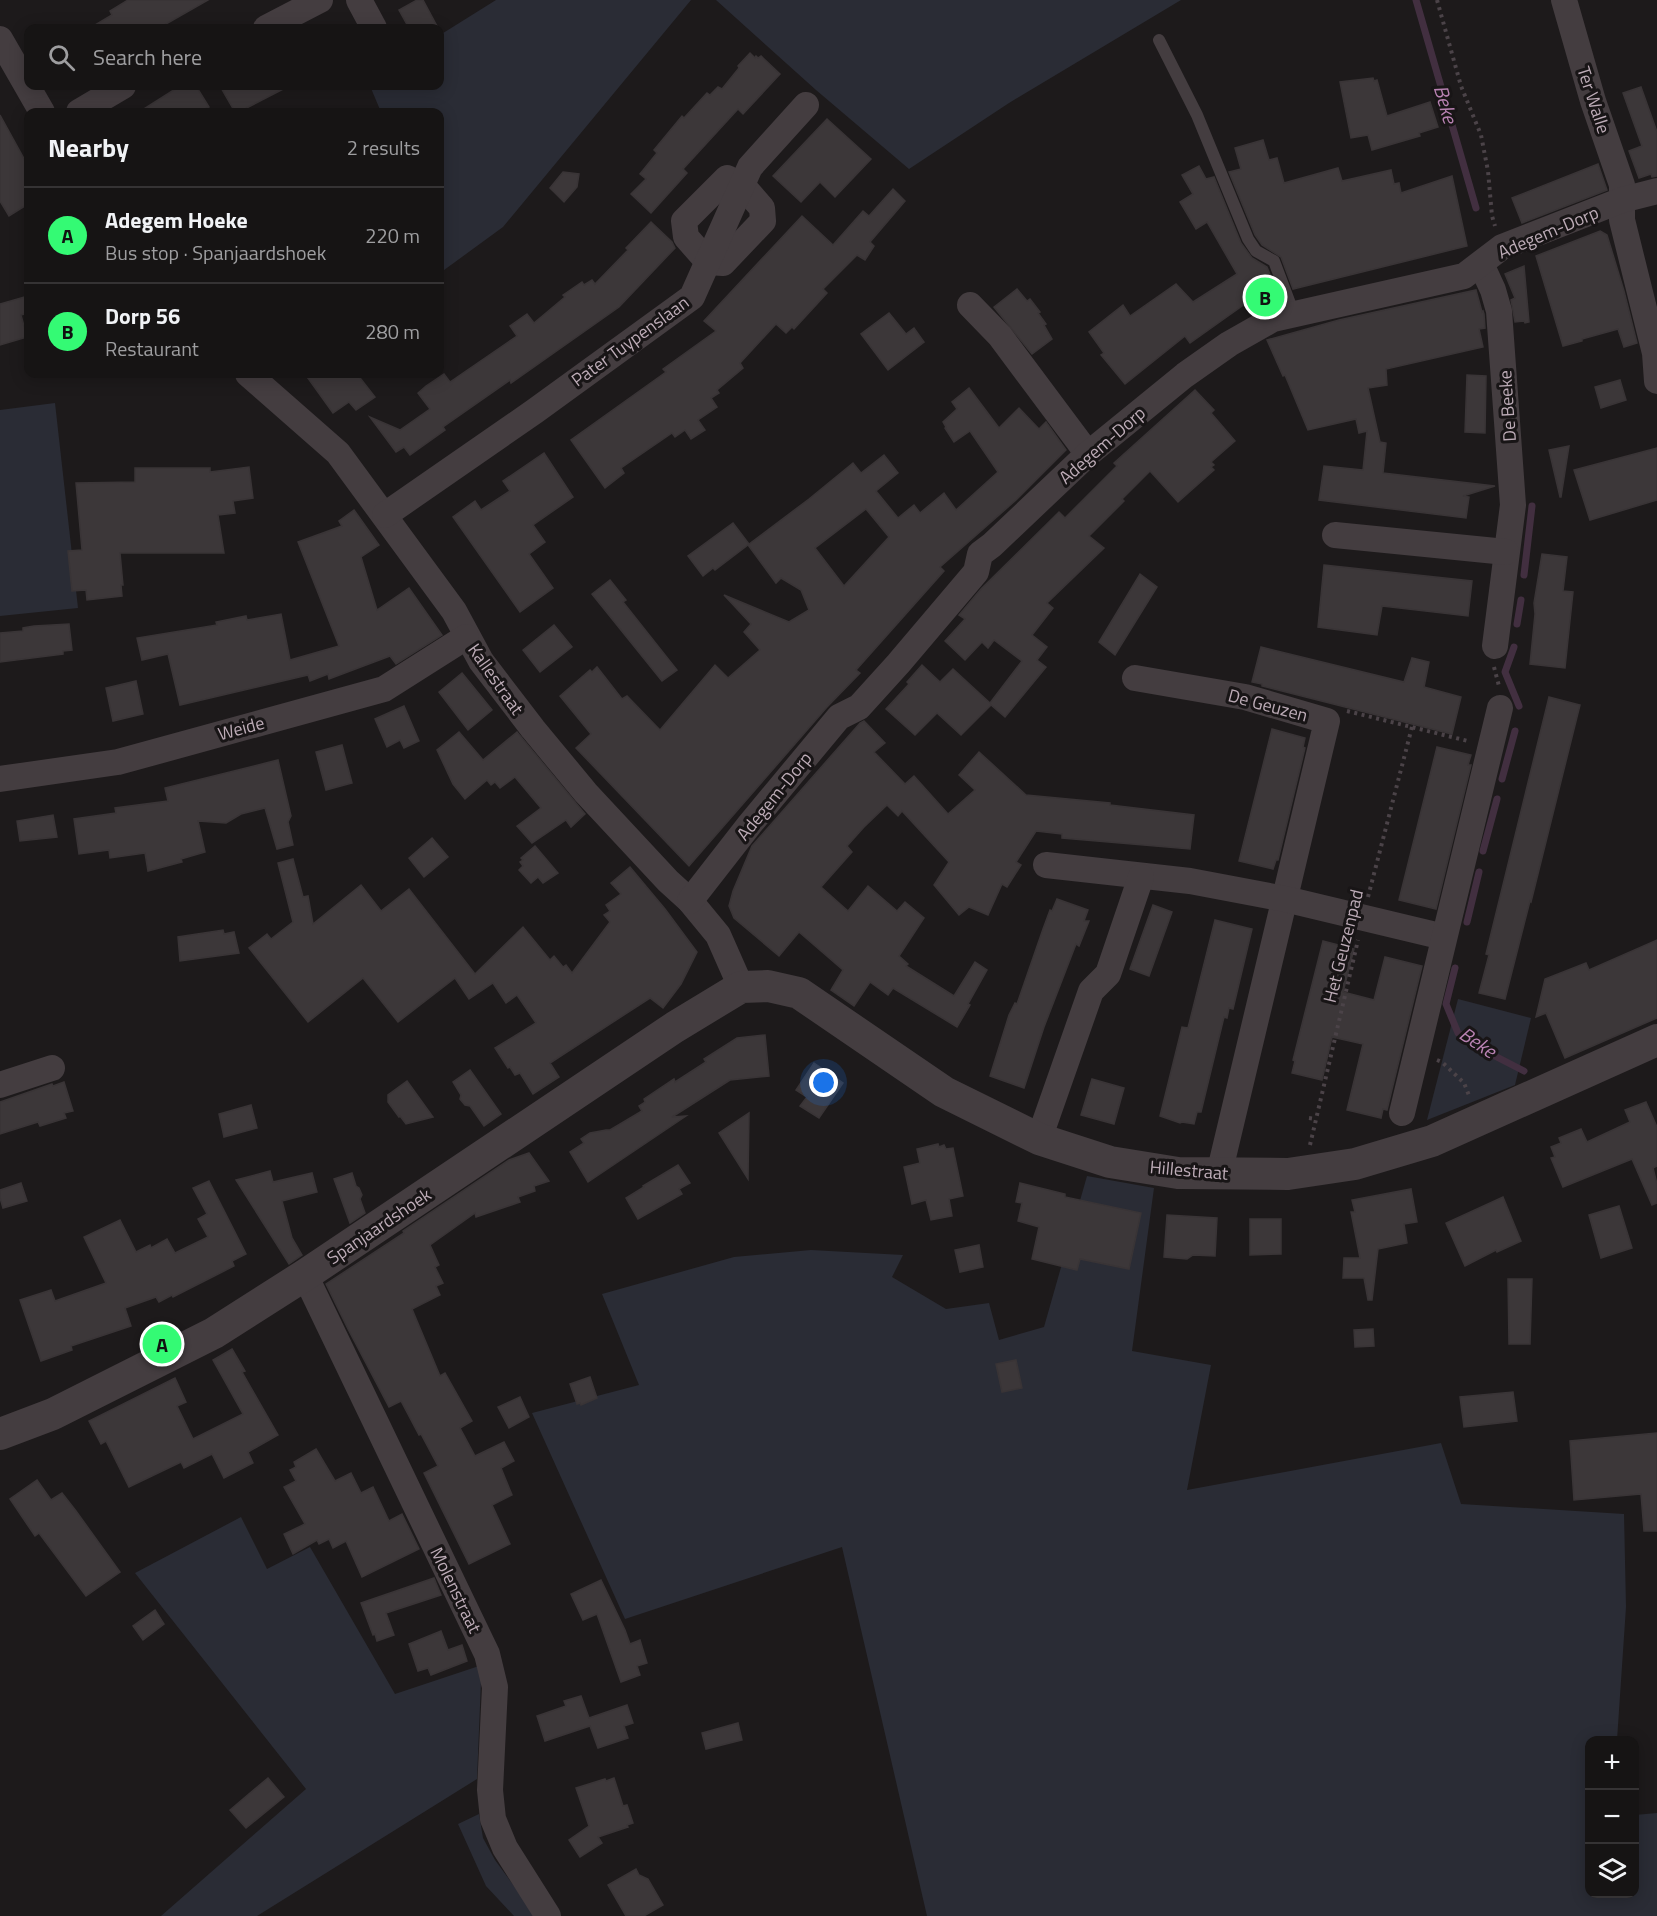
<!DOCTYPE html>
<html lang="en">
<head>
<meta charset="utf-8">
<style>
  body { margin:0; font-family:"Titillium Web",sans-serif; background:#232122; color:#f1f3f6 }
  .controls { position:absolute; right:18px; bottom:18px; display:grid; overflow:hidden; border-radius:12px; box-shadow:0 3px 15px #0003 }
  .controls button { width:54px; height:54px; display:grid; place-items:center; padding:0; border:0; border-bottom:2px solid #353334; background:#161414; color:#f1f3f6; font:30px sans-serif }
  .you { position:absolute; left:824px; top:1083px; width:21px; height:21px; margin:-15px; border:4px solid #fff; border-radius:50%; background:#1a73e8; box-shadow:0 0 0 9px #1a73e833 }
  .badge { display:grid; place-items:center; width:39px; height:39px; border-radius:50%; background:#34fa74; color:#111; font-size:20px; font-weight:700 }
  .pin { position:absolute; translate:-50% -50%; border:3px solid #fff; box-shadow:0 2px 6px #0006 }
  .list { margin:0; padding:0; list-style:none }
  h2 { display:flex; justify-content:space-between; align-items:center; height:78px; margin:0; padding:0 24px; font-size:26px }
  h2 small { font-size:20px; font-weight:400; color:#9e9ea0 }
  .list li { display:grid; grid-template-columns:39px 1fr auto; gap:18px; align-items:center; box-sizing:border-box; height:96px; padding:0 24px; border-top:2px solid #353334 }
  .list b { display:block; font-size:22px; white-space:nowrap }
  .list p { margin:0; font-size:20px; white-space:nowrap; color:#9e9ea0 }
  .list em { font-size:20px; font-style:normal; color:#9e9ea0 }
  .icon { flex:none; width:33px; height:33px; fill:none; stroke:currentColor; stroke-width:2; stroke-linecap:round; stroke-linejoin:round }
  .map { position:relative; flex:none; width:1657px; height:1916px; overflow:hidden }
  .search { position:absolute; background:#161414; box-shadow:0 3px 15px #0003; left:24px; top:24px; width:420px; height:66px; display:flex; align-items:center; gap:15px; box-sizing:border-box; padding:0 21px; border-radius:12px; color:#9e9ea0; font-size:22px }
  .panel { position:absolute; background:#161414; box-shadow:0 3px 15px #0003; left:24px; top:108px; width:420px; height:270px; border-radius:12px }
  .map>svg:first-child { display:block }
</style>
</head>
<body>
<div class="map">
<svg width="1657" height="1916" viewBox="0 0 1657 1916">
  <rect width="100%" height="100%" fill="#1d1a1b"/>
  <g fill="#2a2c35">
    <polygon points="496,0 691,0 503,227 440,273 440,112 381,112 370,86 440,86 440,35"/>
    <polygon points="716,0 1181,0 1009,103 909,169 816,90"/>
    <polygon points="55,403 78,608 0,616 0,410"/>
    <polygon points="1458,999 1531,1018 1515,1085 1427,1120"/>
    <polygon points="1087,1176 1154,1188 1132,1351 1211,1365 1187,1490 1441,1443 1461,1504 1624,1514 1626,1607 1617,1740 1590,1740 1590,1894 1634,1894 1635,1815 1657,1813 1657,1916 927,1916 842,1547 625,1619 532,1413 639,1385 602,1294 734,1257 811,1250 903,1255 892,1277 946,1309 989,1303 999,1340 1044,1327"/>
    <polygon points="241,1517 267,1569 310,1547 395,1694 479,1666 481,1681 477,1779 257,1916 161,1916 306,1789 135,1573"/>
    <polygon points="479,1814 483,1838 495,1860 536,1916 514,1916 486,1886 458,1824"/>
  </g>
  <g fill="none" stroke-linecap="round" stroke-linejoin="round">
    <g stroke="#422f40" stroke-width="7">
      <polyline points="1416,0 1476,208"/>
      <polyline points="1524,575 1532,506"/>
      <polyline points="1517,624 1521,600"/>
      <polyline points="1514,647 1505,672 1519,706"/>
      <polyline points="1502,779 1515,731"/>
      <polyline points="1483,851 1497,799"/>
      <polyline points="1467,922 1479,872"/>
      <polyline points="1455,968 1446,1004 1458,1033 1489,1053 1524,1071"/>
    </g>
  </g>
  <g fill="#3c3739" stroke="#393436" stroke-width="1.5" fill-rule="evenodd">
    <polygon points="128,0 208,0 159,28 90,28 112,15 110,11"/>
    <polygon points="417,0 423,0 438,28 409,28 399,10"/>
    <polygon points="750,53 755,58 756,56 758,58 761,56 780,74 743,114 738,109 683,169 687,173 651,213 631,194 646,179 640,174 657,153 654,150 682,116 684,118 707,93 710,95 718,87 722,89 739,68 738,66"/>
    <polygon points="1373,78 1374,81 1377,80 1387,116 1430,102 1438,127 1419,133 1420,136 1372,150 1368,135 1351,138 1340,82"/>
    <polygon points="180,86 196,86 209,107 199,112 139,112"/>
    <polygon points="220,86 289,86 239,112 235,112"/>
    <polygon points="1641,87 1657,132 1657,176 1652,177 1651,174 1639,178 1629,151 1642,146 1623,93"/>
    <polygon points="0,115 28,166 28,204 9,216 0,201"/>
    <polygon points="827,119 871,159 835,197 820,182 801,202 773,176"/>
    <polygon points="1263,140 1269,160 1277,158 1284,183 1338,168 1342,181 1391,170 1394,184 1399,183 1401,193 1452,176 1467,246 1293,289 1281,257 1262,245 1255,235 1229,172 1241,169 1235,148"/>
    <polygon points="1598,164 1607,190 1522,223 1512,198"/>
    <polygon points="1199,166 1206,179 1214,177 1241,243 1252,258 1267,267 1279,297 1255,307 1252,299 1190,343 1185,336 1125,384 1101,355 1104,353 1089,332 1123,305 1130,316 1176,284 1193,302 1237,274 1207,222 1196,229 1180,202 1193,194 1182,175"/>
    <polygon points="563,172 579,174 577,187 564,202 550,188"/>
    <polygon points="893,189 905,201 870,242 874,246 865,260 857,255 823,289 827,293 794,329 792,327 786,333 776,324 740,363 743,368 717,390 719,393 711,398 717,407 698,420 705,430 691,439 685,430 675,437 672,433 621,468 624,473 605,488 571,440 666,372 663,369 716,331 704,321 802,216 833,245 863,211 869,216"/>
    <polygon points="651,222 672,242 675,248 619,307 511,383 510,380 443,427 445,430 410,455 404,447 396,452 370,417 400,430 430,409 418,393 426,386 444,374 450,382 517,336 510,326 527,314 534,323 565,297 563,295 582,282 584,285 592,280 595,284 628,250 626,248"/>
    <polygon points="1600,231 1607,235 1624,291 1637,343 1624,347 1618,329 1582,339 1582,341 1563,346 1536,256"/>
    <polygon points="1524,266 1529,322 1525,323 1524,321 1515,322 1511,300 1515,298 1505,274"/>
    <polygon points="1017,289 1027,301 1030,299 1040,312 1038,313 1046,324 1044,325 1052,339 1032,354 994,307"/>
    <polygon points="1476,290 1482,312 1483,311 1484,314 1485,328 1479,329 1483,347 1386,369 1387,385 1368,388 1380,442 1386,443 1383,473 1495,486 1463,496 1469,497 1466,518 1319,500 1324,466 1363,470 1367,431 1359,433 1356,419 1308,430 1285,375 1283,376 1267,340 1339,320"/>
    <polygon points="28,296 28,313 21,315 27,337 0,345 0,304"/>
    <polygon points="889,313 906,334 914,328 924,342 888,370 861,334"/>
    <polygon points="305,374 357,374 375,397 356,410 349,402 333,413"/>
    <polygon points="1467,375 1486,376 1485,433 1465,432"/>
    <polygon points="1620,380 1626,400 1601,408 1595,387"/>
    <path d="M 969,388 L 999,428 L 1019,408 L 1039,429 L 1046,422 L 1066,450 L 1016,500 L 940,567 L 944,571 L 856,670 L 860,673 L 827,707 L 689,866 L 576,748 L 591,734 L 560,696 L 590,670 L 592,672 L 597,667 L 622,699 L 627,696 L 660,730 L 715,665 L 728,678 L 760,650 L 744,632 L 751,624 L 724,595 L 789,622 L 809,610 L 801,590 L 781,578 L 776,583 L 748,545 L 809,499 L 853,463 L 861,473 L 884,455 L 898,473 L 876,491 L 898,518 L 914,505 L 920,513 L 944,493 L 956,510 L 998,472 L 970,431 L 954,442 L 945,428 L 946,427 L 943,422 L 957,409 L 952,402 ZM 866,509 L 889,537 L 844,586 L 815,548 Z"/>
    <polygon points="1195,390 1214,410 1211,413 1235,441 1211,462 1214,465 1211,467 1214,470 1178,502 1150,471 1122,499 1124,501 1089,536 1104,548 1047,603 1053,608 1032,635 1047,647 1037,660 1046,667 1005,717 991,705 961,735 937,713 915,735 886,709 909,684 907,682 922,665 940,682 953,669 990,703 1022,661 994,640 988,648 982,642 965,660 945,641 965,619 959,615 981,589 1059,512 1065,518 1117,466 1114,463"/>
    <polygon points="1569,446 1561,497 1560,497 1549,450"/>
    <polygon points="1657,448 1657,500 1590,520 1574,470"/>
    <polygon points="544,453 573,497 533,525 545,542 529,554 553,588 520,612 453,517 475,501 481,510 510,491 503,481"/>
    <polygon points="249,467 253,498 233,501 235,513 218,515 224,553 120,553 123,585 121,585 122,596 87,600 86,590 72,591 68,551 82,550 76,483 135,482 135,468 210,468 210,472"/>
    <polygon points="354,510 379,545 361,557 377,610 409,588 442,635 396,664 390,656 329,679 328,674 310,681 308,675 180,705 168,654 142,660 137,638 217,625 216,622 246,616 247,620 281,614 290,660 339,646 298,542 342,526 339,521"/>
    <polygon points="733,523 749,544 715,570 713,568 703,576 688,556"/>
    <polygon points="1542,554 1567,557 1563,591 1573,592 1565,668 1530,664 1535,614 1534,603"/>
    <polygon points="1324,565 1472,581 1468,616 1382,606 1377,635 1318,627"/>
    <polygon points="1140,574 1157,587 1115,655 1099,642"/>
    <polygon points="610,580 626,600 623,602 677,670 662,681 592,594"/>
    <polygon points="69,624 72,650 63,651 63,654 0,662 0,633 23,631 23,628 34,626"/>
    <polygon points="554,625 572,647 540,672 523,650"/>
    <polygon points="1261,647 1404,682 1412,658 1429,662 1424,687 1461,697 1452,734 1262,686 1262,684 1252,682"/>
    <polygon points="462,673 492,710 468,730 439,692"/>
    <polygon points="136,681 143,714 113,721 106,688"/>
    <polygon points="1549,697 1580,705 1531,902 1530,901 1505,999 1479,993 1489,955 1486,954"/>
    <polygon points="404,706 419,741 404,748 400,740 387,747 375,719"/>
    <polygon points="864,721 885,743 874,752 905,784 914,776 948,814 975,790 959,775 979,752 1026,795 1110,803 1110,805 1194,815 1190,849 1062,838 1062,834 1036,831 1016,862 1021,865 1007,887 1002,884 988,915 969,907 959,915 934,885 949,862 902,811 898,816 887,805 864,827 847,846 852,852 821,887 848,911 868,886 897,911 905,902 924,918 899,956 908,964 906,966 954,996 975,962 987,970 968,1004 970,1005 957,1027 893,988 888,995 870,982 854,1006 831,990 843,970 799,932 779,956 734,918 729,906 733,891 752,846 860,723"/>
    <polygon points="1272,729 1305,738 1303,747 1305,748 1278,860 1276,860 1273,869 1239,861"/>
    <polygon points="459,732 483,760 517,732 585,814 571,827 566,820 532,843 517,826 541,808 515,777 500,788 495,782 491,785 487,780 465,799 453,784 437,750"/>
    <polygon points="342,745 352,783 326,790 316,752"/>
    <polygon points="1437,747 1471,755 1468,765 1471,765 1436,909 1399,900"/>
    <polygon points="278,760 291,816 288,822 293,845 277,849 265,808 241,814 226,823 198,821 205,852 181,859 182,862 148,871 145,853 110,858 109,850 79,854 74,819 116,813 115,808 168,801 165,788"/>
    <polygon points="53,815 57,837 20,841 17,821"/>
    <polygon points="432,838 448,857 424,877 409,858"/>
    <polygon points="535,846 558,873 543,883 538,877 531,883 519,870 523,866 520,862 523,860 521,858"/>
    <polygon points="293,859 303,897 308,896 313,924 361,885 381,911 409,889 475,974 523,927 550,960 554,956 563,967 566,965 572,973 610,922 604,915 610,911 606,905 621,894 611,883 630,867 665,909 697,952 681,984 663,1008 650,998 550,1063 559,1077 533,1094 520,1073 515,1075 510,1067 508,1068 495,1048 536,1023 517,995 506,1003 493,983 469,999 455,978 398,1022 363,978 308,1022 249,948 267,934 271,939 293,922 278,863"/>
    <polygon points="1057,899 1088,910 1084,921 1089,921 1079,946 1076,944 1044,1027 1024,1088 990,1076 1009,1015 1015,1003 1017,1004 1043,929 1050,910 1052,911"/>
    <polygon points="1153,905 1172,912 1149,976 1130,969"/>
    <polygon points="1215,920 1252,929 1233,1009 1229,1008 1227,1018 1224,1017 1201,1112 1197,1112 1194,1124 1182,1122 1180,1123 1160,1116 1182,1027 1188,1028"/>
    <polygon points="223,930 224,934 234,932 239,953 180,961 178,937"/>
    <polygon points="1657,940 1657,1018 1565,1058 1546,1013 1536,1017 1545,979 1586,963 1589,970"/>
    <polygon points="1323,941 1354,949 1343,992 1374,1000 1385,957 1422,966 1387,1110 1383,1109 1381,1118 1347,1110 1363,1044 1332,1037 1322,1080 1292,1073 1295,1061 1293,1060"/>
    <polygon points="765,1035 769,1076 730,1080 672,1117 686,1116 588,1182 570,1152 584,1143 581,1139 590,1133 606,1130 610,1130 642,1111 639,1106 645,1102 644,1099 674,1079 675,1082 706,1062 704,1059 737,1038"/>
    <polygon points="814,1063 843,1083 819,1118 800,1106 807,1097 796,1090"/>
    <polygon points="470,1070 501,1114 484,1126 470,1106 465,1105 460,1099 461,1095 453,1082"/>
    <polygon points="1092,1079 1124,1088 1114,1124 1081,1115"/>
    <polygon points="407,1081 433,1117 406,1124 400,1116 399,1117 388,1102 388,1095"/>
    <polygon points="64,1082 73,1111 64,1113 66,1118 40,1126 38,1122 0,1134 0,1102 52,1084 53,1086"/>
    <polygon points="1646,1102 1657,1127 1657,1166 1653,1168 1657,1184 1657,1203 1652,1205 1632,1159 1563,1187 1551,1158 1555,1157 1551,1147 1561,1143 1559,1138 1581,1129 1587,1142 1630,1122 1625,1110"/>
    <polygon points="251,1105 257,1128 224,1137 219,1114"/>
    <polygon points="749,1113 748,1179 719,1133"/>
    <polygon points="938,1144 939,1147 944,1145 946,1149 953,1148 963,1196 949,1199 952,1216 931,1220 926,1200 912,1204 904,1167 920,1163 917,1149"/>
    <polygon points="529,1153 549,1181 534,1186 535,1191 518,1197 520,1202 476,1217 475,1213 430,1245 439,1265 435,1267 443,1283 436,1286 440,1295 412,1309 440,1376 445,1373 472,1421 460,1428 475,1456 504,1442 514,1461 501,1468 512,1495 492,1505 510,1544 469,1564 424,1473 438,1466 421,1434 419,1435 401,1401 389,1407 348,1329 326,1284 404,1233 403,1231 509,1160"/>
    <polygon points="678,1165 690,1183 679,1189 682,1194 638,1219 626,1198 644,1187 643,1186"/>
    <polygon points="270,1171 273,1182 312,1173 317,1192 282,1201 292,1238 302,1255 289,1264 236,1180"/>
    <polygon points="352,1173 356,1186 359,1188 362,1195 360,1199 365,1213 350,1223 334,1179"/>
    <polygon points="209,1181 246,1254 232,1261 234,1266 173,1297 172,1295 159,1302 156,1297 125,1308 131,1326 71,1346 72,1350 41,1361 20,1300 51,1290 55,1301 106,1283 84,1237 120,1220 136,1252 150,1245 151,1248 167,1239 175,1253 208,1237 198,1219 207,1214 193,1188"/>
    <polygon points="21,1183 27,1201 3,1208 0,1198 0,1190"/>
    <polygon points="1020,1183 1065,1194 1065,1197 1141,1213 1129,1269 1080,1259 1077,1270 1032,1259 1039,1227 1018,1221 1022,1203 1016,1202"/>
    <polygon points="1411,1189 1417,1222 1404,1224 1407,1243 1378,1249 1372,1300 1368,1300 1364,1278 1343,1278 1344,1258 1360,1258 1351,1212 1355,1212 1352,1200"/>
    <polygon points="1503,1197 1521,1241 1497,1252 1496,1250 1465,1266 1446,1223"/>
    <polygon points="1619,1206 1632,1248 1601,1258 1589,1215"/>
    <polygon points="1167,1215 1217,1218 1215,1256 1193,1255 1187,1259 1164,1257"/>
    <polygon points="1250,1219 1281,1219 1281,1254 1250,1255"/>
    <polygon points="979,1245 983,1267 960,1272 955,1250"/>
    <polygon points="1508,1279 1532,1279 1530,1344 1509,1344"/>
    <polygon points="1373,1329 1374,1346 1355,1347 1354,1330"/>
    <polygon points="232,1349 245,1371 242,1372 278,1435 248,1452 253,1463 224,1478 212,1454 184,1468 181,1462 129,1487 106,1441 101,1444 89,1421 175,1378 186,1402 177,1406 193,1439 243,1414 213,1360"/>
    <polygon points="1016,1360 1022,1388 1002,1392 996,1364"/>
    <polygon points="590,1377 597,1398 581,1405 580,1403 577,1404 570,1384"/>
    <polygon points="1513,1392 1517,1421 1464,1427 1460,1397"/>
    <polygon points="520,1397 529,1417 509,1428 498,1407"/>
    <polygon points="1657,1433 1657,1531 1644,1531 1641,1494 1574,1500 1570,1441"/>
    <polygon points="316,1449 335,1481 351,1473 361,1493 373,1487 389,1521 402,1514 419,1549 362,1577 346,1541 333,1548 329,1539 319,1544 317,1540 293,1554 284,1534 305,1524 284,1487 296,1481 290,1470 296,1467 294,1462"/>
    <polygon points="37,1480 51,1500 62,1493 76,1511 120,1572 86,1596 39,1533 35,1536 10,1499"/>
    <polygon points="434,1578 441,1595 386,1613 394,1635 377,1641 375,1634 373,1635 361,1603"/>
    <polygon points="601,1580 625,1630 630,1644 640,1640 647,1663 637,1666 640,1675 621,1682 597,1614 583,1620 571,1594"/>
    <polygon points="155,1610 164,1624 143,1640 133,1626"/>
    <polygon points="441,1631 448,1650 462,1645 467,1661 431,1675 428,1668 418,1671 409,1644"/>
    <polygon points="581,1696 589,1718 627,1705 633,1723 624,1726 628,1738 598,1748 590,1726 545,1741 537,1716 566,1706 564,1701"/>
    <polygon points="738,1723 742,1740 706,1749 702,1733"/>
    <polygon points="268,1778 284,1797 246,1828 230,1810"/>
    <polygon points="614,1778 623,1806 627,1805 633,1823 627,1825 628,1827 598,1837 602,1843 580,1857 569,1840 589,1826 576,1788 605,1779 606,1781"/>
    <polygon points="636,1869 639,1875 648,1879 663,1905 644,1916 626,1916 608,1885"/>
  </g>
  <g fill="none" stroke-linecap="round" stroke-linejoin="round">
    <g stroke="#4b4348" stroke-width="4" stroke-dasharray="3 4.5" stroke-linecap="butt">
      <polyline points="1437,0 1461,86 1481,135 1488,171 1492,216 1495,226"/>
      <polyline points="1494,667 1499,686"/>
      <polyline points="1347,711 1468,741"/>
      <polyline points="1368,897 1412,727"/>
      <polyline points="1437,1060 1442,1062 1464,1083 1470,1098"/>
      <polyline points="1309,1118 1316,1119"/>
      <polyline points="1310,1145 1358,940"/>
    </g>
    <polyline stroke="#443d40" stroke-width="12" points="1159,40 1197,115 1248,239 1256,251 1274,261 1294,314"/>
    <g stroke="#443d40" stroke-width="26">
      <polyline points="359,0 374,28"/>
      <polyline points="1564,0 1593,101 1622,185 1622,220 1655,353 1657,381"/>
      <polyline points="266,28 320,0"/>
      <polyline points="0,39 42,112"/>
      <polyline points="79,112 123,86"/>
      <polygon points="727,178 742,185 762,208 763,221 723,263 708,262 686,237 684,221"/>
      <polyline points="1481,264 1493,290 1499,311 1513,505 1495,646"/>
      <polyline points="970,305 1000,336 1088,454"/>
      <polyline points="248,374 338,453 454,611 481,661 533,729 586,793 668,881 690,901 718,935 741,987"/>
      <polyline points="385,515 535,411 692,297 750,167 806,105"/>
      <polyline points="1335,535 1506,552"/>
      <polyline points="1135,678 1245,697 1327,721 1219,1174"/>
      <polyline points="0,779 118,762 384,689 466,637"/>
      <polyline points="1046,865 1190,881 1285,899 1444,937"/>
      <polyline points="690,901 750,824 839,717 859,707 898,664 976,572 980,554 992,545 1088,454 1185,375 1229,344 1273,319 1464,276 1502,247 1622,200 1657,191"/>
      <polyline points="0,1085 52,1068"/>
      <polyline points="1402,1113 1500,708"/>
      <polyline points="1039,1139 1091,991 1108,974 1141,877"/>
      <polyline points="305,1275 487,1654 495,1687 490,1790 493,1819 505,1848 548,1916"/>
    </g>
    <polyline stroke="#443d40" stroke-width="32" points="0,1434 53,1414 214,1333 305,1275 675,1027 741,987 768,986 799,993 944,1092 1039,1139 1110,1162 1178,1173 1288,1174 1355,1164 1432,1141 1657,1040"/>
  </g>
  <g text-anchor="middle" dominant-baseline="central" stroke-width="6" stroke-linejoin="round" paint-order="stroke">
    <g font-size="18" fill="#bdacb7" stroke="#181516">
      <text transform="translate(1594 100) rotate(72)">Ter Walle</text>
      <text transform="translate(1548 232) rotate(-23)">Adegem-Dorp</text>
      <text transform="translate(630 341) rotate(-36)">Pater Tuypenslaan</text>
      <text transform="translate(1507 406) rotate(-94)">De Beeke</text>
      <text transform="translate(1102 445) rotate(-41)">Adegem-Dorp</text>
      <text transform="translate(496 679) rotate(55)">Kallestraat</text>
      <text transform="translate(1268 705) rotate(15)">De Geuzen</text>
      <text transform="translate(241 728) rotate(-15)">Weide</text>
      <text transform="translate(774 796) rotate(-51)">Adegem-Dorp</text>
      <text transform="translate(1343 946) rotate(-76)">Het Geuzenpad</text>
      <text transform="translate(1189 1170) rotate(5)">Hillestraat</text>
      <text transform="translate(379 1226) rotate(-34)">Spanjaardshoek</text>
      <text transform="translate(456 1590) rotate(64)">Molenstraat</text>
    </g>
    <g font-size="20" font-style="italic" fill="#b882b2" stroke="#181516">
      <text transform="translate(1446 104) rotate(74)">Beke</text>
      <text transform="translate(1478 1042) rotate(34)">Beke</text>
    </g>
  </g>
</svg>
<div class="controls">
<button>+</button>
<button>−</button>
<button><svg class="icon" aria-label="layers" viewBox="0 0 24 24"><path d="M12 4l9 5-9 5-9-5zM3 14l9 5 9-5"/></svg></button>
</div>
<div class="you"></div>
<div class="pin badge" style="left:162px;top:1344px">A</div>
<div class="pin badge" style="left:1265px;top:297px">B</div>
<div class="search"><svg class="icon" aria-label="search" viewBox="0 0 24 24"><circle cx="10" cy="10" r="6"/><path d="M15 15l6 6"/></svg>Search here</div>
<section class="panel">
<h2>Nearby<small>2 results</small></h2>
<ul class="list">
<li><span class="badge">A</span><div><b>Adegem Hoeke</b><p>Bus stop · Spanjaardshoek</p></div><em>220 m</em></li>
<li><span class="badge">B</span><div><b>Dorp 56</b><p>Restaurant</p></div><em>280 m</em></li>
</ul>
</section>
</div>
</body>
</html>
